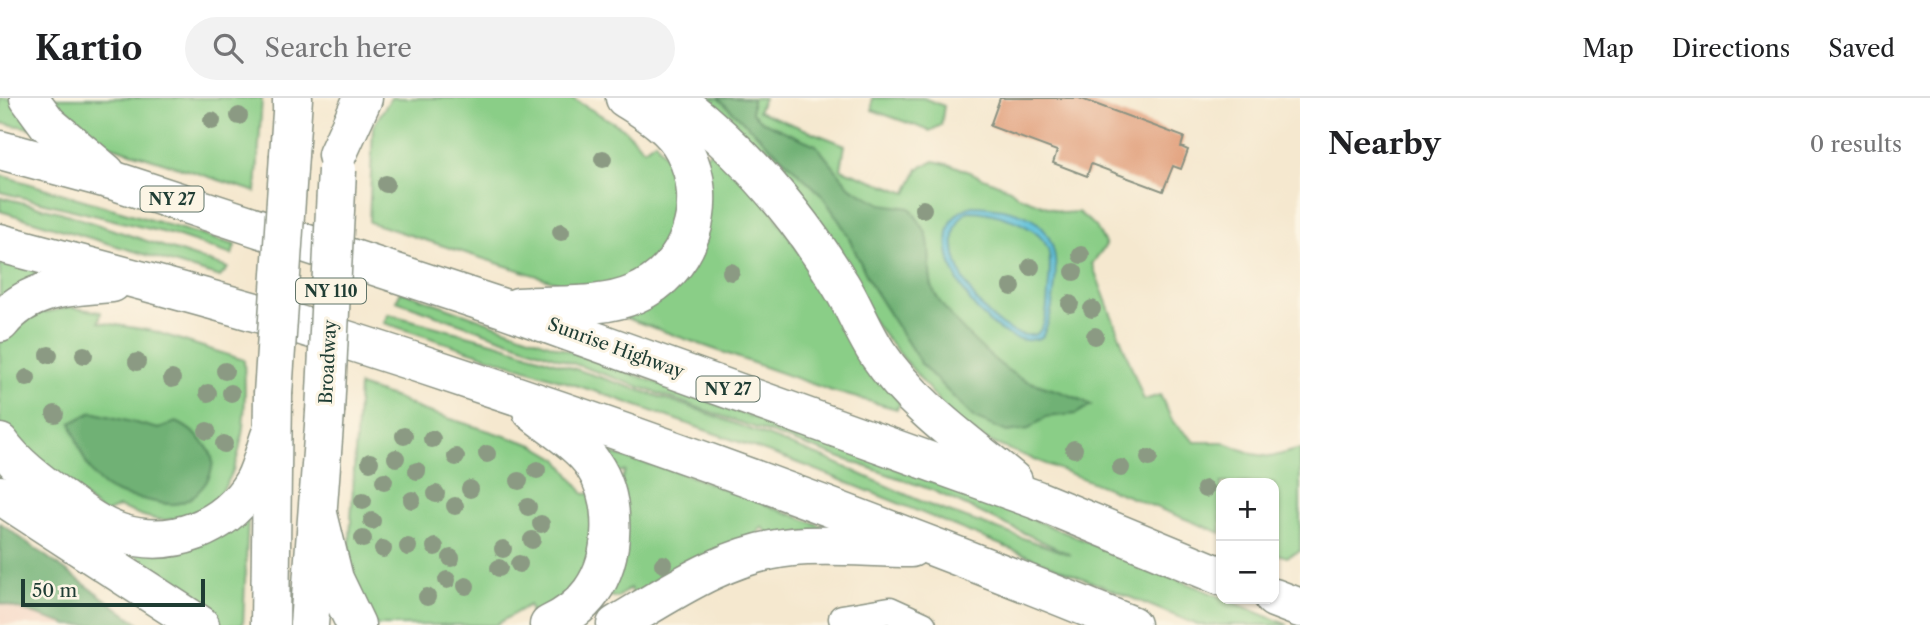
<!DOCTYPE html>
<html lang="en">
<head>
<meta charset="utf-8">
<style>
  body { margin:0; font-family:"Libre Caslon Text",serif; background:#f2f2f2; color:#202124 }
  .controls { position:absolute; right:21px; bottom:21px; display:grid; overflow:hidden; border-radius:14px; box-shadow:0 2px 5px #0004 }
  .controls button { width:63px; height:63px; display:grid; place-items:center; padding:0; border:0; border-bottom:2px solid #e0e0e0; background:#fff; color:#202124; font:35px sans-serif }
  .scale { position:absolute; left:21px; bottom:18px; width:184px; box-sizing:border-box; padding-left:7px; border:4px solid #1f3d34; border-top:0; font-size:19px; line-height:24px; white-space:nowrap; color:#1f3d34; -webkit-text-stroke:5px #fcf5e5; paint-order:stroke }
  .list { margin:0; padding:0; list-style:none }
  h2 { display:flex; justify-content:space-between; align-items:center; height:91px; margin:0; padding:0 28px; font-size:30px }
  h2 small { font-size:23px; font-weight:400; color:#757577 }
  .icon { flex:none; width:38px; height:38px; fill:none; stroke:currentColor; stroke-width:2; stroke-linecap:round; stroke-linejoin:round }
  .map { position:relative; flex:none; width:1300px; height:527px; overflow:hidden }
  header { display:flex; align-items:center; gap:42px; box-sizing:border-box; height:98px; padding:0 35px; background:#fff; border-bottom:2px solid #e0e0e0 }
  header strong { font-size:33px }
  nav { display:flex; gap:38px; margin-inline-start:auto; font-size:24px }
  .search { width:490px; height:63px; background:#f2f2f2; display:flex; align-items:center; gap:18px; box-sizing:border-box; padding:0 24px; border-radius:38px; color:#757577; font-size:26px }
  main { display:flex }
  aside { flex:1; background:#fff }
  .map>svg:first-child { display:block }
</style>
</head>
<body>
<header>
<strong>Kartio</strong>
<div class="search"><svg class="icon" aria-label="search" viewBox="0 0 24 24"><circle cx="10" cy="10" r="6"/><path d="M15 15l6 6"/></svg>Search here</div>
<nav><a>Map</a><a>Directions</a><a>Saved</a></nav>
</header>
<main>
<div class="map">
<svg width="1300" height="527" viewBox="0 0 1300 527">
  <rect width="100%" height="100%" fill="#fcf5e5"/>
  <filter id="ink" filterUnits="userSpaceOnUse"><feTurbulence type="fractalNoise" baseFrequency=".0143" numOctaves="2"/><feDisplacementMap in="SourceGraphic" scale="14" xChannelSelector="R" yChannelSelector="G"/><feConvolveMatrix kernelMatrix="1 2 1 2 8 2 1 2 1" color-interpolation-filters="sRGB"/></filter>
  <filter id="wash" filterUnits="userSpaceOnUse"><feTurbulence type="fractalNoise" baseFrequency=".00686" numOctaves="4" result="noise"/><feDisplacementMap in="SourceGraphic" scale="28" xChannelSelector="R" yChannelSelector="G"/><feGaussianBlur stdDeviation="1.57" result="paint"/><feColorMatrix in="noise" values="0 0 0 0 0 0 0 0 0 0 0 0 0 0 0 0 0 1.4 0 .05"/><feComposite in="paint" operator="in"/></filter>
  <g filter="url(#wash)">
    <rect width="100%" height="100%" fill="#f5e8cf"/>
    <polygon fill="#f5d3c1" points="0,505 68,527 0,527"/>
    <g fill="#8ace87" stroke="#54865e" stroke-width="2">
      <polygon points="0,0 18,0 30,30 0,25"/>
      <polygon points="47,0 262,0 256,94 87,40"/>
      <polygon points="391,0 571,0 623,30 644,51 655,43 679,77 683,114 651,172 611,189 562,186 369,124 373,28"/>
      <polygon points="689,0 764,0 758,13 845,47 841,71 907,95 918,71 934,63 955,68 1010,91 1018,98 1063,115 1078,114 1096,129 1106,147 1092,166 1144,302 1160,297 1173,324 1195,344 1223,344 1253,356 1271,359 1300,351 1300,453 1287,459 1274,455 1274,385 1221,385 1221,435 990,344 955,323"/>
      <polygon points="872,0 923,0 944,8 941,27 930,33 872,12"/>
      <polygon points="716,50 764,101 900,305 897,311 832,293 609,214 647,202 701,60"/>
      <polygon points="0,77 235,147 232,157 170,136 0,94"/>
      <polygon points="0,99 60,114 228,170 220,179 0,113"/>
      <polygon points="0,162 37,172 38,176 34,177 34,184 0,207"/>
      <polygon points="401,193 1001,408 1288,527 1198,527 804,367 603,296 384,225 388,216 500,246 699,312 825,360 929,407 1071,457 932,392 396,203"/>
      <path d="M 39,206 L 44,215 L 69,209 L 101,214 L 99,224 L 153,233 L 244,262 C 247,323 247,417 165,422 C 151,423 132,413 118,409 L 104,416 L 0,329 L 0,242 Z"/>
      <polygon points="359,288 399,301 419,311 534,347 558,361 584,396 596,395 586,481 533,524 529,507 495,527 377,527 370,521 348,473"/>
      <polygon points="609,355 682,375 830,431 773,440 762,429 758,434 759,444 636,505 630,490 617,500 607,497 620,384 625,373 615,374 607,357"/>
      <polygon points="248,420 243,527 219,527 141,468 143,462 130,454"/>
    </g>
    <g fill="#6fb174" stroke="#477754" stroke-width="2">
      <path d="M 718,0 L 752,0 L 752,15 L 761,23 L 816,47 L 850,89 L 881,106 L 910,110 C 915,118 924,128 927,138 C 932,155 927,174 933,191 C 943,216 1000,272 1025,282 C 1048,291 1069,294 1091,307 L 1076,316 L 1046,319 L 1029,331 L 1007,334 L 974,320 L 922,267 L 872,189 L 845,132 L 822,97 Z"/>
      <path d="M 92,314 L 159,331 L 176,324 C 189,329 205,343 211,356 C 219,377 194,405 174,406 C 164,407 152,403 142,401 C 124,398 106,394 95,379 C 83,363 77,344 71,325 Z"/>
      <polygon points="0,425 141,527 68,527 0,505"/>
    </g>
    <path fill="#5bbfd9" stroke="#3d7e86" stroke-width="2" fill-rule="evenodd" d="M 972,108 C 1029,110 1061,125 1055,186 C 1053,205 1051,222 1042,239 C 990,264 905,129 972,108 ZM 968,113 C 992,113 1039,126 1048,151 C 1052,165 1049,181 1048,195 C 1047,207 1047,226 1037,236 C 992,249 924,145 968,113 Z"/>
    <g id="blocks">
      <polygon fill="#e2a27f" points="1000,0 1079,0 1184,39 1181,49 1188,52 1181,71 1173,68 1163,93 1091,66 1087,78 1053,65 1057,53 990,28"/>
    </g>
  </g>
  <g filter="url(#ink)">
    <use href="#blocks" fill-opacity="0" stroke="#8a9282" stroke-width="2"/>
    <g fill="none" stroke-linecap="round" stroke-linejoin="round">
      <defs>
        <polyline id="minor" points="842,520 890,512 923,527"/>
        <g id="primary">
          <polyline points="289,57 293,0"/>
          <polyline points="270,527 273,296"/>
          <polyline points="309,527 325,314"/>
        </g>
        <g id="trunk">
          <polyline points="29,0 48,26 106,75"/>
          <polyline points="292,0 292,7"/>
          <path d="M 674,0 C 740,50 797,115 840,186 C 854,208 863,234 878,256 C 913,308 966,344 1013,383"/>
          <polyline points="0,52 115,83 503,210 1037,402 1221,478"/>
          <polyline points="337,57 363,0"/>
          <path d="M 0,145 C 104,173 209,199 312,231 C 589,318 863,418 1131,527"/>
          <path d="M 518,209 C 555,206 601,211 635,196 C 690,173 712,105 684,52 C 672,28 647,14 625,0"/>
          <path d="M 0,225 C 28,189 71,188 112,185"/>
          <path d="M 532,313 C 551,329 580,346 593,366 C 617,401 616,459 591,494 C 581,508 564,520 549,527"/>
          <path d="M 0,345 C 16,367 38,383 60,399 C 78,412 97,428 120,435 C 171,451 226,431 254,383 C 261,370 265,352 270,338"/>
          <polyline points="0,397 200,527"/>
          <polyline points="318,416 334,481 356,527"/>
          <polyline points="1274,500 1300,510"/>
          <path d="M 616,527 C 670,495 727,455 792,449 C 830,445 872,450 911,450"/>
        </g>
      </defs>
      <use href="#minor" stroke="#8a9282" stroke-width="29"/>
      <use href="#primary" stroke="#8a9282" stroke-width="41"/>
      <use href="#trunk" stroke="#8a9282" stroke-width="41"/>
      <use href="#minor" stroke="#fff" stroke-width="26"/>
      <use href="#primary" stroke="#fff" stroke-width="38"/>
      <use href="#trunk" stroke="#fff" stroke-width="38"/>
      <defs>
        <g id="primary-bridge">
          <polyline points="273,296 289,57"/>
          <polyline points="325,314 337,72"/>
        </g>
      </defs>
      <use href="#primary-bridge" stroke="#8a9282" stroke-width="41" stroke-linecap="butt"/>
      <use href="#primary-bridge" stroke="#fff" stroke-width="38"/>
    </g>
    <g fill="#8b9a83">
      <circle cx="239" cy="18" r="9"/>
      <circle cx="212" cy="23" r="9"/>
      <circle cx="603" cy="61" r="9"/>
      <circle cx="386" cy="86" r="9"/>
      <circle cx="923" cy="111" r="9"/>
      <circle cx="561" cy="134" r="9"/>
      <circle cx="1081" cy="157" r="9"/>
      <circle cx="1031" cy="169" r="9"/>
      <circle cx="731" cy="174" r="9"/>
      <circle cx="1074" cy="174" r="9"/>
      <circle cx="1012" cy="189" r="9"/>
      <circle cx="1070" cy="206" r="9"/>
      <circle cx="1092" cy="211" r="9"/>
      <circle cx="1095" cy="238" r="9"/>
      <circle cx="49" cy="257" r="9"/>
      <circle cx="84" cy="257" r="9"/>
      <circle cx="137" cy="264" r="9"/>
      <circle cx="225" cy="273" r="9"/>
      <circle cx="27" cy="280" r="9"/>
      <circle cx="172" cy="281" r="9"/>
      <circle cx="208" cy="295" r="9"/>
      <circle cx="231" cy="295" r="9"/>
      <circle cx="55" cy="316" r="9"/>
      <circle cx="207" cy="333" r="9"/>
      <circle cx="404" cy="338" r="9"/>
      <circle cx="432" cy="341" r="9"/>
      <circle cx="224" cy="346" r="9"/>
      <circle cx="1074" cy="351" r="9"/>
      <circle cx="487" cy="356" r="9"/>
      <circle cx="456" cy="359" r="9"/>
      <circle cx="396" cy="360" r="9"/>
      <circle cx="1149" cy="360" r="9"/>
      <circle cx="370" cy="364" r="9"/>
      <circle cx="1121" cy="370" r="9"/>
      <circle cx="537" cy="372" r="9"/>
      <circle cx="417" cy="373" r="9"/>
      <circle cx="384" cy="383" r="9"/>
      <circle cx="519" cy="383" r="9"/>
      <circle cx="470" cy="391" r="9"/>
      <circle cx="1205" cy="391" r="9"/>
      <circle cx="436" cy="396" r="9"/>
      <circle cx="412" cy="402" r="9"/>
      <circle cx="363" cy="403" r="9"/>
      <circle cx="455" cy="408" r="9"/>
      <circle cx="528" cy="409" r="9"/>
      <circle cx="372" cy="423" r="9"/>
      <circle cx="541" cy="426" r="9"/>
      <circle cx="363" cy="441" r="9"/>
      <circle cx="532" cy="442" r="9"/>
      <circle cx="408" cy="449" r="9"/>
      <circle cx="435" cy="449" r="9"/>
      <circle cx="383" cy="451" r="9"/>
      <circle cx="503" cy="451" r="9"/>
      <circle cx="451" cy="460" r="9"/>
      <circle cx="519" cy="466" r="9"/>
      <circle cx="663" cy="466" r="9"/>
      <circle cx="499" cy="470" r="9"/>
      <circle cx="447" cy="482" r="9"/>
      <circle cx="466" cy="488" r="9"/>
      <circle cx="427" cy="499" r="9"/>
    </g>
  </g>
  <g text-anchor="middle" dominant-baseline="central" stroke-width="6" stroke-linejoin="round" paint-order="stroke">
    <g fill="#fcf5e5" stroke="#617469" stroke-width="2">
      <rect x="140.5" y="88.5" width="63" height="25" rx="5"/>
      <rect x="296" y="180.5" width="70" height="25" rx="5"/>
      <rect x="696.5" y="278.5" width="63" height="25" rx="5"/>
    </g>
    <g font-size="16" font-weight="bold" fill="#1f3d34">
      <text x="172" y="101">NY 27</text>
      <text x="331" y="193">NY 110</text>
      <text x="728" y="291">NY 27</text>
    </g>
    <g font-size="18" fill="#1f3d34" stroke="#fcf5e5">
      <text transform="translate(616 250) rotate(20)">Sunrise Highway</text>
      <text transform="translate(328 264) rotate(-87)">Broadway</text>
    </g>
  </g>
</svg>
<div class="controls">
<button>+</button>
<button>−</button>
</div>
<div class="scale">50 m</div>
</div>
<aside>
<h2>Nearby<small>0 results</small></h2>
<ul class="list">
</ul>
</aside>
</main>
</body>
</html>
